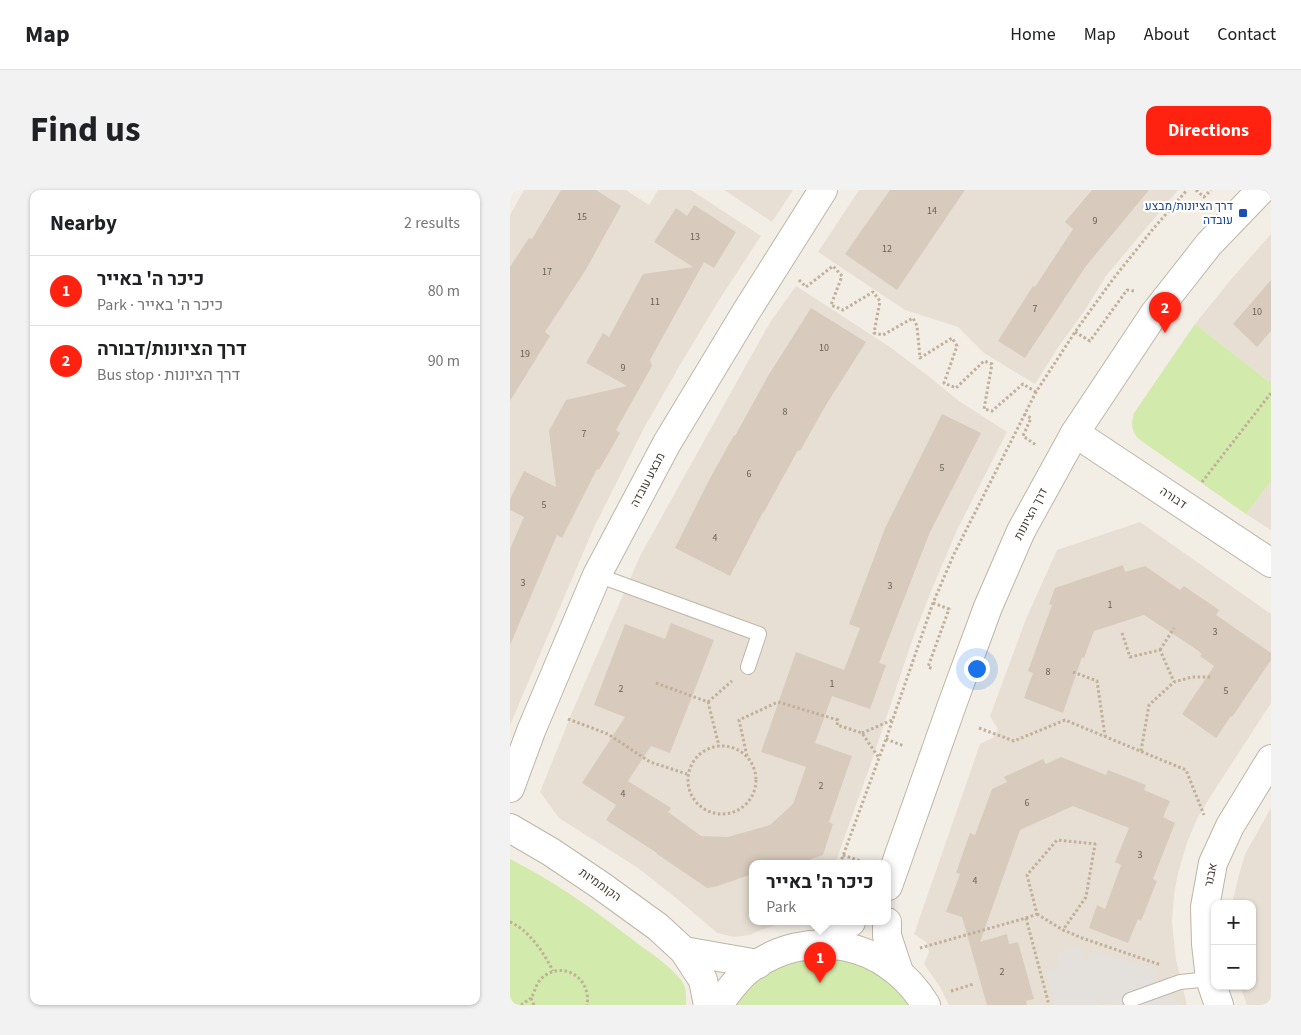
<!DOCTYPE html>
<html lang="en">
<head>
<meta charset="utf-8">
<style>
  body { margin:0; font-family:"Source Sans 3",Heebo,sans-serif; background:#f2f2f2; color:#202124 }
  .controls { position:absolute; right:15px; bottom:15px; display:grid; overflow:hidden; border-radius:10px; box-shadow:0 1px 4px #0004 }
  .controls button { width:45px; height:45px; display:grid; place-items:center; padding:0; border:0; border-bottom:1px solid #e0e0e0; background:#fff; color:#202124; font:25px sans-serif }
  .you { position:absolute; left:466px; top:478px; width:18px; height:18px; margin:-12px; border:4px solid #fff; border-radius:50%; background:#1a73e8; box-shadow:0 0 0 8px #1a73e833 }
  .badge { display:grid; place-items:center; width:32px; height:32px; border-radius:50%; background:#ff2210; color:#fff; font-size:16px; font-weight:700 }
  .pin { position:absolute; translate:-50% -41px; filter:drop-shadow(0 1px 2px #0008) }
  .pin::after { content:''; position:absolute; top:26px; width:18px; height:15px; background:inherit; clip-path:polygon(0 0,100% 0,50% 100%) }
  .popup { position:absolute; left:239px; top:670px; width:142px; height:65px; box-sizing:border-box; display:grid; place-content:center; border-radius:10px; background:#fff; filter:drop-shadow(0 1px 4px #0005); font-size:16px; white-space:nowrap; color:#757577 }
  .popup b { font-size:19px; color:#202124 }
  .popup::after { content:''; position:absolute; left:50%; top:100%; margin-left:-10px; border:10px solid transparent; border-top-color:#fff }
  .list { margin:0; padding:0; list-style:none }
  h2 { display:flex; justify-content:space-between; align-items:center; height:65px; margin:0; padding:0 20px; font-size:21px }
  h2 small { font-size:16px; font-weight:400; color:#757577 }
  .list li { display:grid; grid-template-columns:32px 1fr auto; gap:15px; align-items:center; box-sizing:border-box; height:70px; padding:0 20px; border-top:1px solid #e0e0e0 }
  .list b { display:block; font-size:19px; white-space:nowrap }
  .list p { margin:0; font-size:16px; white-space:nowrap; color:#757577 }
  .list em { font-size:16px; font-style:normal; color:#757577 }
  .map { position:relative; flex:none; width:761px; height:815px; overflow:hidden; border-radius:10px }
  header { display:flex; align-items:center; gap:30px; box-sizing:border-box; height:70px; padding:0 25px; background:#fff; border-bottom:1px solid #e0e0e0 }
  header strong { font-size:24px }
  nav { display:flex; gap:28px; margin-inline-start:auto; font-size:18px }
  .intro { display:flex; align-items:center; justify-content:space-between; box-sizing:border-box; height:120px; padding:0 30px }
  h1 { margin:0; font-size:35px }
  .button { padding:12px 22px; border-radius:10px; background:#ff2210; color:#fff; font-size:18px; font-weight:700 }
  main { display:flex; gap:30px; padding:0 30px }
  aside { flex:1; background:#fff; border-radius:10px; box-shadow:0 1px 4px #0004 }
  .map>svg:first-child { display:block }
</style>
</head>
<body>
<header>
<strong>Map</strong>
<nav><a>Home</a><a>Map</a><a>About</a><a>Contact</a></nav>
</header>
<div class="intro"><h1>Find us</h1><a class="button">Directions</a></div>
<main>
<aside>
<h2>Nearby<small>2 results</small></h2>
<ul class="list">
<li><span class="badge">1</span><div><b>כיכר ה' באייר</b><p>Park · כיכר ה' באייר</p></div><em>80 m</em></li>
<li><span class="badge">2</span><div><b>דרך הציונות/דבורה</b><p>Bus stop · דרך הציונות</p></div><em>90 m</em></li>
</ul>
</aside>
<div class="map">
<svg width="761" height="815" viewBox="0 0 761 815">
  <rect width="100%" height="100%" fill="#f3eee5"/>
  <g fill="#e7dfd3">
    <polygon points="14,0 116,0 139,15 148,0 181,0 251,46 209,110 170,175 134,238 84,337 0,535 0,25"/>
    <polygon points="214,0 283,0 262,32"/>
    <polygon points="349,0 668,0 596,86 575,120 549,156 525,194 474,163 448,137 395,120 308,62"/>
    <polygon points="761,44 761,191 758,191 685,134 724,86"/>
    <polygon points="286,96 380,157 417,185 449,211 497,242 447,340 422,399 403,448 360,576 325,674 242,674 242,732 275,732 248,741 240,745 224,747 207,743 171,712 128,678 49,628 30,602 63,520 130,366 240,168 261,131"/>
    <polygon points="761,291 761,340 736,324"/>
    <polygon points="630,332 761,424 761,513 702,604 688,627 678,650 668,683 664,705 662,732 666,770 677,815 439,815 430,797 414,774 419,762 416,752 404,744 470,554 484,547 488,539 480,526 516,429 547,360"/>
    <polygon points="761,618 761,815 737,815 730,796 742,796 742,714 722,714 728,688 735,664"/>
  </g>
  <g fill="#d2eaab">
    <path d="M 685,134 L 758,191 L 761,191 L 761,291 L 736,324 L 630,250 C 621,243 621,233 624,223 Z"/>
    <path d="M 0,669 C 46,692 87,722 127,753 C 142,764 159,775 171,790 C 177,798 176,806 176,815 L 0,815 Z"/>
    <path d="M 300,767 C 311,767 322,766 332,768 C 359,773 383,792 398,815 L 222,815 L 253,783 Z"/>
  </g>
  <polygon fill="#e4e1dd" points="569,756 574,771 585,762 646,780 643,792 671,815 609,815 589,810 590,815 545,815 536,781 551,777 546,762"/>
  <g fill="#d8cbbd">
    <polygon points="51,0 86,0 111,16 75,81 35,142 40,146 0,211 0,77 19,48 22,49"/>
    <polygon points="380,0 455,0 387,100 335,64"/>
    <polygon points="582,0 639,0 576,76 515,168 488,151 523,96 525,97 563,39 555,32"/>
    <polygon points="184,15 226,42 204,78 194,72 140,170 142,176 106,240 110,243 89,280 87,279 52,348 47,345 0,455 0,359 14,327 0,320 0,309 14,281 46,297 39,241 56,210 117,196 76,173 93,143 99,147 133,84 183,77 144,52 166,18 177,26"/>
    <polygon points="761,90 761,141 747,157 723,134"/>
    <polygon points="301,118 356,152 316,215 290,261 288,260 254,322 253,322 220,386 165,358 198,292 224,245 225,246 258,186"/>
    <polygon points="432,224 471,243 420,342 369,473 376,475 360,519 322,506 305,553 342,566 319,632 323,634 313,665 287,674 242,674 242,684 208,696 197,698 147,664 147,663 96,630 106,615 72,593 115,527 84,515 115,434 155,449 161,433 204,450 160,563 141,556 118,591 161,618 158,622 191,646 218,647 260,635 283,614 296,577 251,562 286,462 334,480 350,438 339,434 362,373 376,336"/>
    <polygon points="613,375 615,382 635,376 670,400 674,396 709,420 706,425 761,463 761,470 722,527 721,526 706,548 672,524 704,476 690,466 692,464 683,457 634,425 584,441 574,468 572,467 553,523 514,508 523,483 518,481 542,415 539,414 545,398"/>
    <polygon points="551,567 596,585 598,580 636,595 634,600 660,611 653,627 665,633 643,689 647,691 631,731 628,729 618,753 579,738 587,715 595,719 611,675 605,672 619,638 563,616 510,640 470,752 497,744 499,754 508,752 524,809 516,811 517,815 477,815 452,727 436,722 450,684 446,683 460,643 465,645 482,599 497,592 494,587 533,569 536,574"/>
  </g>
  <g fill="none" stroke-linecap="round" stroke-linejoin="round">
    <defs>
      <g id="service">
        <polyline points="87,385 249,444 238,477"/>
        <polyline points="620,810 670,792 700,789"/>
      </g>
      <g id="minor">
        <polyline points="565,243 761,373"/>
        <polyline points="0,598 21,541 87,385 157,253 236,122 313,0"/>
        <polyline points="0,638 41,662 90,695 148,737 174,761 193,790 198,815"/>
        <polyline points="174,761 248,774"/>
        <polyline points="709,815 700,789 696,754 695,717 703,673 720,636 761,569"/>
      </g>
      <g id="tertiary">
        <polyline points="378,696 443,512 478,417 511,341 565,243 644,124 699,54 751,0"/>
        <polyline points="377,732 377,746 389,782"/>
        <polyline points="308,755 341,732"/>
        <path d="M 208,815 C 217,803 226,790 238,780 C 298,735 377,751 416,815"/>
      </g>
    </defs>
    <use href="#service" stroke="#bfb5a7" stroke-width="16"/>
    <use href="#minor" stroke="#bfb5a7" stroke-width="30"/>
    <use href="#tertiary" stroke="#bfb5a7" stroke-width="30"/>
    <g stroke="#c1af98" stroke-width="3" stroke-dasharray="2.5 2.5" stroke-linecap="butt">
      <polyline points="686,0 694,7 701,0"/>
      <polyline points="289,90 296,97 323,76 332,86 321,115 333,120 363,102 370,111 364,143 373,145 403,128 407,136 410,168 442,148 447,156 434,193 446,198 474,171 482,174 474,219 482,221 513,194 526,202"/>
      <polyline points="565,142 580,151 617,100 624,101"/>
      <polyline points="514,224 521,228 513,246 526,255"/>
      <polyline points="692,292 761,203"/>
      <polyline points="423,413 439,419 418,477 423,479"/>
      <polyline points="612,443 620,467 650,460 664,492"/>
      <polyline points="650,460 664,438"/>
      <polyline points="563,482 587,491 595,546"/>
      <polyline points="146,493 198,512 209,556"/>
      <polyline points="198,512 222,491"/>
      <polyline points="58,529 98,544 140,572 177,584"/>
      <polyline points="469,538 504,551 555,530 676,580 694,625"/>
      <polyline points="352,543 382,530"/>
      <polyline points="376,549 394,556"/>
      <circle cx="212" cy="590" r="34"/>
      <polyline points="631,561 639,515 664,492 682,487 701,487"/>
      <polyline points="237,566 229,530 268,512 328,530 327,535 352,543 369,568"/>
      <polyline points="333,665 356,673"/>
      <polyline points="330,674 376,549 423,413 444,364 526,202 565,142 603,89 643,39 677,0"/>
      <polyline points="527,724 553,740 572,748 651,775"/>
      <polyline points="516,728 527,724 517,685 547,650 585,654 576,707 553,740"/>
      <path d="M 0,732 C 19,740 34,763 43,781"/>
      <polyline points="410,758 516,728 539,815"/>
      <polyline points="441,801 464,794"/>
      <polyline points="11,815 21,808"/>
      <path d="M 24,815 L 21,808 C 25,802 26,793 32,788 C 53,769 82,789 77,815"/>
    </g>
    <use href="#service" stroke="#fff" stroke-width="14"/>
    <use href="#minor" stroke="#fff" stroke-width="28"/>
    <use href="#tertiary" stroke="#fff" stroke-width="28"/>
  </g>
  <rect fill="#1a4fb4" stroke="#fff" stroke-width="2" x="728" y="18" width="10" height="10" rx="2.5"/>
  <g text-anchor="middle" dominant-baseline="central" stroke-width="4.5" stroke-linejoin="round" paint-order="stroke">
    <g font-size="10" fill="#6a6156">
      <text x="422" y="21">14</text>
      <text x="72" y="27">15</text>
      <text x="585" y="31">9</text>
      <text x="185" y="47">13</text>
      <text x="377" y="59">12</text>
      <text x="37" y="82">17</text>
      <text x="145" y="112">11</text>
      <text x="525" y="119">7</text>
      <text x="747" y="122">10</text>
      <text x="314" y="158">10</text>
      <text x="15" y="164">19</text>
      <text x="113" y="178">9</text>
      <text x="275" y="222">8</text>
      <text x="74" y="244">7</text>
      <text x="432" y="278">5</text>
      <text x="239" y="284">6</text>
      <text x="34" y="315">5</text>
      <text x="205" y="348">4</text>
      <text x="13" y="393">3</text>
      <text x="380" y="396">3</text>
      <text x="600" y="415">1</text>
      <text x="705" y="442">3</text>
      <text x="538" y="482">8</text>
      <text x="322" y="494">1</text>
      <text x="111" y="499">2</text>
      <text x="716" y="501">5</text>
      <text x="311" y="596">2</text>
      <text x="113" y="604">4</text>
      <text x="517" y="613">6</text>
      <text x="630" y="665">3</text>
      <text x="465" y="691">4</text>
      <text x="492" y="782">2</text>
    </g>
    <g font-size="12" fill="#164399" stroke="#fff" text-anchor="end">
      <text x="723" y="16">דרך הציונות/מבצע<tspan x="723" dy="14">עובדה</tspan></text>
    </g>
    <g font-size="12" fill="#463e34" stroke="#fff">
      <text transform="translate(138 290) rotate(-62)">מבצע עובדה</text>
      <text transform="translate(663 308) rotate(34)">דבורה</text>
      <text transform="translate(521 324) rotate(-62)">דרך הציונות</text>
      <text transform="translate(701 685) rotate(-78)">אבנר</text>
      <text transform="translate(90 695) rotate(35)">הקוממיות</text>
    </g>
  </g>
</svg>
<div class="controls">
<button>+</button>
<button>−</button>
</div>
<div class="you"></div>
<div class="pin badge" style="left:310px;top:793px">1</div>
<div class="popup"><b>כיכר ה' באייר</b>Park</div>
<div class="pin badge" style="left:655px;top:143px">2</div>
</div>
</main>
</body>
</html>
